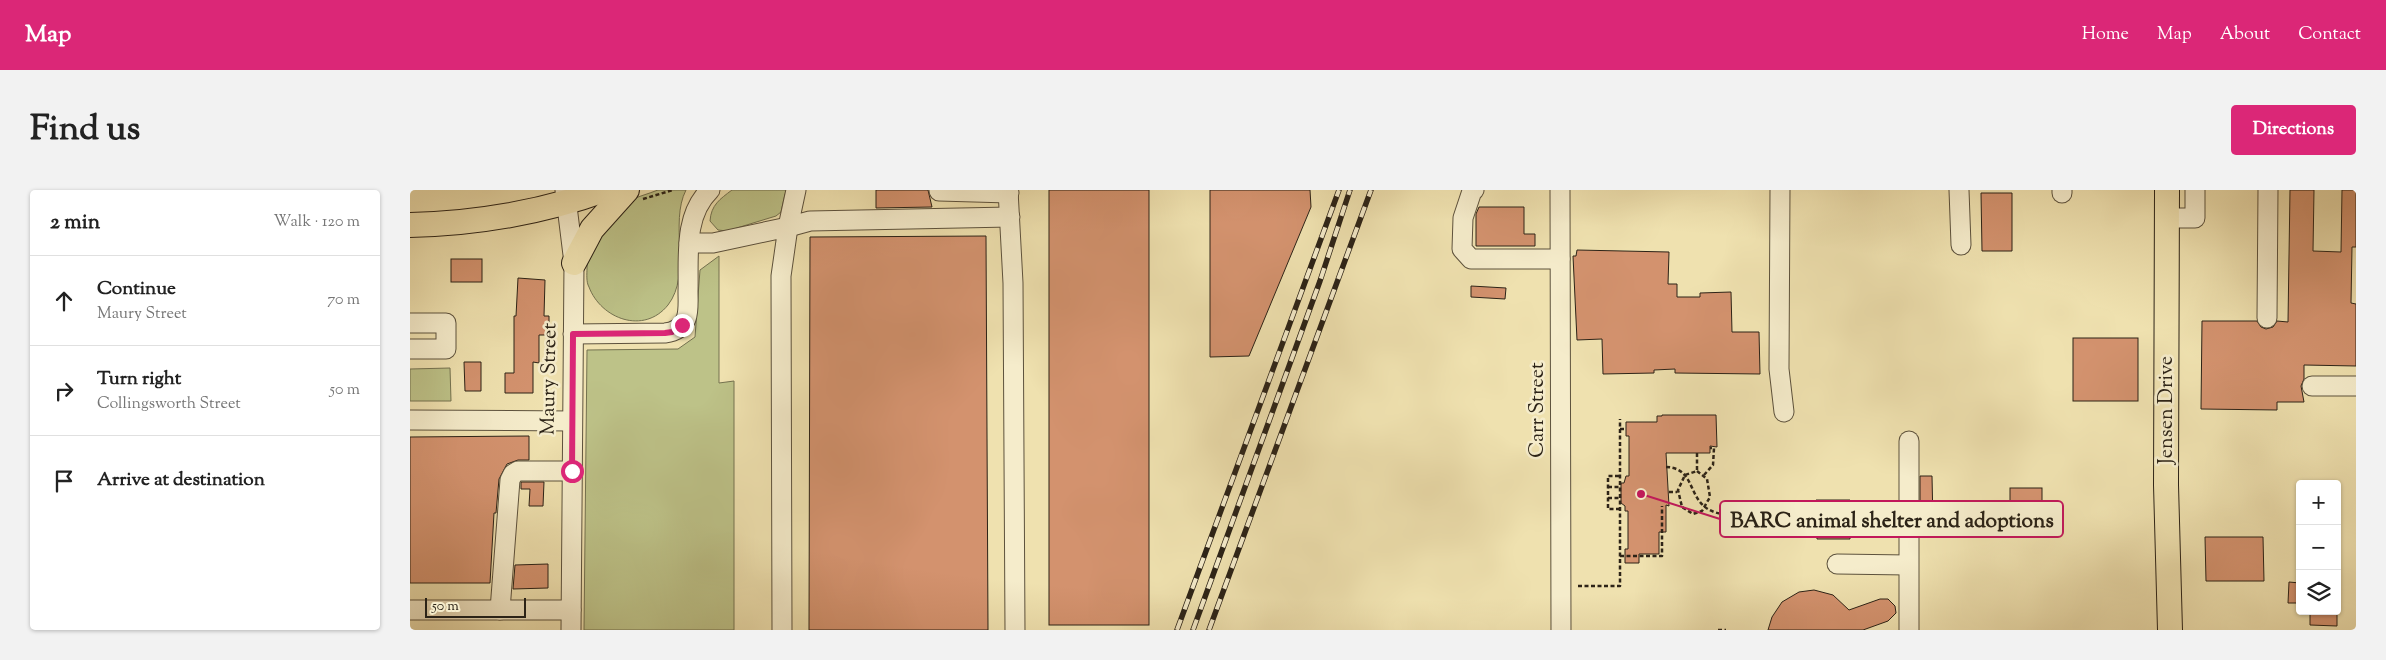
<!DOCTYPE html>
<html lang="en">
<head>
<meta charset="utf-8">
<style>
  body { margin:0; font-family:"Sorts Mill Goudy",serif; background:#f2f2f2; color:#222 }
  .controls { position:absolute; right:15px; bottom:15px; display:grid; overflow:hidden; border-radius:5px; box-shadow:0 1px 4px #0004 }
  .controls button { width:45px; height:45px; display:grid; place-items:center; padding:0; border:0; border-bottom:1px solid #e0e0e0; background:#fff; color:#222; font:25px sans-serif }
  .scale { position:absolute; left:15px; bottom:12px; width:101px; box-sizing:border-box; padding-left:5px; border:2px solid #2c2317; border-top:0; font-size:14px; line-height:18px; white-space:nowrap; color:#2c2317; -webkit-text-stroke:4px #f5eccb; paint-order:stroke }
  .stop { position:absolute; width:15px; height:15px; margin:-11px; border:4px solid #db2777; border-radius:50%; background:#fff }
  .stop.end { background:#db2777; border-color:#fff; box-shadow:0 1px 5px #0008 }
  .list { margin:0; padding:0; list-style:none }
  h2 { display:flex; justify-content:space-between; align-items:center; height:65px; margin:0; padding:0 20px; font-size:21px }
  h2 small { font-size:16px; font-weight:400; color:#767676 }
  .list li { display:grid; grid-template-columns:32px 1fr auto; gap:15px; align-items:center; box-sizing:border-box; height:90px; padding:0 20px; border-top:1px solid #e0e0e0 }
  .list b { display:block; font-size:19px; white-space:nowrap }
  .list p { margin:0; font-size:16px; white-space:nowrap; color:#767676 }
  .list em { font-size:16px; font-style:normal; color:#767676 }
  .icon { flex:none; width:28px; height:28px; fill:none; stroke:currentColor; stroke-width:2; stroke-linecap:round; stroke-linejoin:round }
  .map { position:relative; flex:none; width:1946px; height:440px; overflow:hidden; border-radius:5px }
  header { display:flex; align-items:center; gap:30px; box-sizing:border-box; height:70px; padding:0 25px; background:#db2777; color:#fff }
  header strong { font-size:24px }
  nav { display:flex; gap:28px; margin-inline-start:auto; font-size:18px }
  .intro { display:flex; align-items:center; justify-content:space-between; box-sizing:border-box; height:120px; padding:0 30px }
  h1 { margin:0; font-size:35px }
  .button { padding:12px 22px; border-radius:5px; background:#db2777; color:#fff; font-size:18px; font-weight:700 }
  main { display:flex; gap:30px; padding:0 30px }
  aside { flex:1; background:#fff; border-radius:5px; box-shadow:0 1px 4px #0004 }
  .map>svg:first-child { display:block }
</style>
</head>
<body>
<header>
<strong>Map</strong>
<nav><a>Home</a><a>Map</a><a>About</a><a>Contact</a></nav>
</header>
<div class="intro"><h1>Find us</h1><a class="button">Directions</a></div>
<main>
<aside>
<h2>2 min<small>Walk · 120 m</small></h2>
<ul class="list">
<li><svg class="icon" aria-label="ahead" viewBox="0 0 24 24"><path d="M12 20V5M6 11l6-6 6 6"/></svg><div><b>Continue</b><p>Maury Street</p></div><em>70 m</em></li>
<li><svg class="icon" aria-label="right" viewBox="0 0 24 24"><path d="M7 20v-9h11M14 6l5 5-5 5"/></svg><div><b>Turn right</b><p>Collingsworth Street</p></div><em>50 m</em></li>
<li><svg class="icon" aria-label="arrive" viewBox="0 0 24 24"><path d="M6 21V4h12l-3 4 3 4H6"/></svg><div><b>Arrive at destination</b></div></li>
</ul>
</aside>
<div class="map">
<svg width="1946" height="440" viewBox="0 0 1946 440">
  <rect width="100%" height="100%" fill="#efe1af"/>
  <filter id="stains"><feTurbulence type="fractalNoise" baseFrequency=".004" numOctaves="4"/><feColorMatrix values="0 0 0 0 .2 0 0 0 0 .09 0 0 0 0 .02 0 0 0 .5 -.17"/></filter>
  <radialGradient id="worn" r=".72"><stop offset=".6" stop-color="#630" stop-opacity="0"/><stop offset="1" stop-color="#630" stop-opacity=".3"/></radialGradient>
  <g fill="#bdc288" stroke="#747250">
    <path d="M 248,0 L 276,0 C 259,33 282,84 258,115 C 234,145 191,129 179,97 C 176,92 177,84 177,78 C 177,71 178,59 181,52 C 185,46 191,40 196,35 C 202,28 208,16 216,12 C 226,7 238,4 248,0 Z"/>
    <path d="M 322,0 L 378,0 L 375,4 L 371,22 L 366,26 L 317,41 L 308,40 L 300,31 C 301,15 310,9 322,0 Z"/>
    <polygon points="309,66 309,193 324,191 324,440 174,440 177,160 268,159 285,147 290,80"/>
    <polygon points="40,178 41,211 0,211 0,179"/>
  </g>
  <g fill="#d3926e" stroke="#2c2317">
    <polygon points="466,0 518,0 522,17 466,18"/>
    <rect x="639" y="0" width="100" height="435"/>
    <polygon points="800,0 900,0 901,17 839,166 800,167"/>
    <polygon points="1880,0 1904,0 1903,61 1931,62 1932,0 1946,0 1946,57 1942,57 1941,113 1946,114 1946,176 1894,175 1894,189 1891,196 1894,212 1867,212 1867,220 1791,219 1792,131 1847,131 1851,137 1856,139 1863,137 1867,131 1878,132"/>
    <polygon points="1571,3 1602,3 1602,61 1572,61"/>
    <polygon points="1069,17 1114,17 1114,44 1125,44 1125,56 1066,56 1066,24"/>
    <polygon points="576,46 578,440 399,440 400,47"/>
    <polygon points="1167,60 1259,62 1258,94 1267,94 1267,107 1290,107 1290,103 1321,102 1322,142 1349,142 1350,184 1265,183 1265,179 1244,180 1244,183 1193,184 1192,149 1167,150 1163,66 1166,66"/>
    <rect x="41" y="69" width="31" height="23"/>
    <polygon points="108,88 135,90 134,126 139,126 139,145 129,145 129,173 123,172 123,203 95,203 95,183 104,183 104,126 106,126"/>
    <polygon points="1061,96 1096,98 1095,109 1061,107"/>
    <rect x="1663" y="148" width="65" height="63"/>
    <polygon points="54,172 71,172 71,201 55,201"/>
    <polygon points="1252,225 1306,225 1307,257 1300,256 1300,263 1256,263 1259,316 1256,315 1256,342 1249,342 1249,364 1229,364 1229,373 1215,373 1215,359 1218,359 1218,321 1215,321 1215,316 1211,313 1211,293 1214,293 1216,286 1219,286 1219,246 1216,246 1216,232 1247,232 1247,226 1252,226"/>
    <polygon points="119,246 119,270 108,270 97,274 89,289 86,323 84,323 80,393 0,393 0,247"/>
    <polygon points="1510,286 1522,286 1523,333 1510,333"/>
    <polygon points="111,292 134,292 133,316 119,316 120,299 111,299"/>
    <rect x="1600" y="298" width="32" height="38"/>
    <polygon points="1406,310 1440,310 1440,349 1407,349"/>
    <polygon points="1795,347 1853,347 1854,391 1796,391"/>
    <polygon points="138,374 138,398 103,399 105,375"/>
    <polygon points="1879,392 1890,393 1890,413 1878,413"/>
    <polygon points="1404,400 1423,405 1439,420 1470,409 1478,409 1485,416 1486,423 1478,431 1453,440 1358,440 1362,427 1372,412 1389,402"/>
    <polygon points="1900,421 1927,421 1927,436 1900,435"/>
  </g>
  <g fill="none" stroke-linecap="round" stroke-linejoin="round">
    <defs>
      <g id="minor">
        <polyline points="155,0 164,73 161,440"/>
        <polyline points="386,0 378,37 400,31 600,27"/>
        <polyline points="598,0 603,93 605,440"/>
        <polyline points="1064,0 1062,1 1053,28 1052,59 1061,69 1150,69"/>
        <polyline points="1150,0 1151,440"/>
        <polyline points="1370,0 1369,179 1374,222"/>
        <polyline points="1549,0 1551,55"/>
        <polyline points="529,1 599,3"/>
        <polyline points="1652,3 1652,0"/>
        <polyline points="1757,28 1785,28 1785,0"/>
        <polyline points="279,53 303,53 378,37 371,86 372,440"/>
        <polyline points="1857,128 1858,0"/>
        <polyline points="0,133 36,133 36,159 0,159"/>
        <path d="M 163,144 L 255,143 C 264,142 272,138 276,129 C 279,121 278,111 278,102 C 279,68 273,26 300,0"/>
        <polyline points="1902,196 1946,196"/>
        <polyline points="0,230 162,231"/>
        <polyline points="1499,251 1499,440"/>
        <polyline points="1427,374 1498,375"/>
        <polyline points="0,420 161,420"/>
        <polyline points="90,420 100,290 103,284 108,281 161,281"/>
      </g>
      <g id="major">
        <polyline points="1757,0 1756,295 1760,440"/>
        <path d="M 0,35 C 64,34 134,22 194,0"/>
        <polyline points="164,73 182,39 217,0"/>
      </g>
    </defs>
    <use href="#minor" stroke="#5d523d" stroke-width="21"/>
    <use href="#major" stroke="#2c2317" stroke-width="26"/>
    <g stroke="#2c2317" stroke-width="2.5" stroke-dasharray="4 2.5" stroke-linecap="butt">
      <polyline points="233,9 263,0"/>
      <polyline points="1210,239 1216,239"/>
      <polyline points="1287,263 1287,281"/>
      <path d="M 1256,277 C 1290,278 1274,319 1313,324"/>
      <polygon points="1287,281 1297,289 1300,307 1292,321 1283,324 1272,317 1268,300 1275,285"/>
      <polyline points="1294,285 1303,275 1304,258 1300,258"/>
      <polyline points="1198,297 1210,297"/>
      <polyline points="1259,302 1267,302"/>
      <polyline points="1198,308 1210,308"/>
      <polyline points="1210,319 1198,319 1198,286 1210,286"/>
      <polyline points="1210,366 1252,366 1252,316"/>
      <polyline points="1168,396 1210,396 1210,229"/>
      <polyline points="1308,440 1316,440"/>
    </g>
    <use href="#minor" stroke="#f5eccb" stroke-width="19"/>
    <use href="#major" stroke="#efe1af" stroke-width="24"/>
    <defs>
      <g id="rail">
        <polyline points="767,440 929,0"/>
        <polyline points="783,440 910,91 940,0"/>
        <polyline points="799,440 961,0"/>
      </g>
    </defs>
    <use href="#rail" stroke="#2c2317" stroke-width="5.5"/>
    <use href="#rail" stroke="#f5eccb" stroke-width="4" stroke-dasharray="11" stroke-linecap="butt"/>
  </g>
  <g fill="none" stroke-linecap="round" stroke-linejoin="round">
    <polyline stroke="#db2777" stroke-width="6" points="162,281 163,144 255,143 262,142 272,135"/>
  </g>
  <g text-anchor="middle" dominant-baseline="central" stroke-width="5" stroke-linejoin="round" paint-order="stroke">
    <g font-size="20" fill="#2c2317" stroke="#f5eccb">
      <text transform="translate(140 189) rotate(-89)">Maury Street</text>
      <text transform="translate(1128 220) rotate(-90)">Carr Street</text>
      <text transform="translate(1757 220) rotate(-90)">Jensen Drive</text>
    </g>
  </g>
  <path fill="none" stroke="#c2185b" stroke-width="2" d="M1231 304L1310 329"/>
  <circle fill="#c2185b" stroke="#f5eccb" stroke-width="2" cx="1231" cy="304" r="5"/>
  <rect fill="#f5eccb" stroke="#c2185b" stroke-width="2" x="1310" y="311" width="343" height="36" rx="5"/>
  <g font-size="21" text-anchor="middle" font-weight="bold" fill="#2c2317">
    <text x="1482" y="337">BARC animal shelter and adoptions</text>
  </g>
  <rect width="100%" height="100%" filter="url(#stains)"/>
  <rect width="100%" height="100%" fill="url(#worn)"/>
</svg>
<div class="controls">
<button>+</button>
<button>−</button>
<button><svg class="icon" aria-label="layers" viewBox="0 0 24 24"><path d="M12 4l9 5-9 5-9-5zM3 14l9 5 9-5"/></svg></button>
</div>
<div class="scale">50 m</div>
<div class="stop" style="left:162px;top:281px"></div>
<div class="stop end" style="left:272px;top:135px"></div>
</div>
</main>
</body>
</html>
